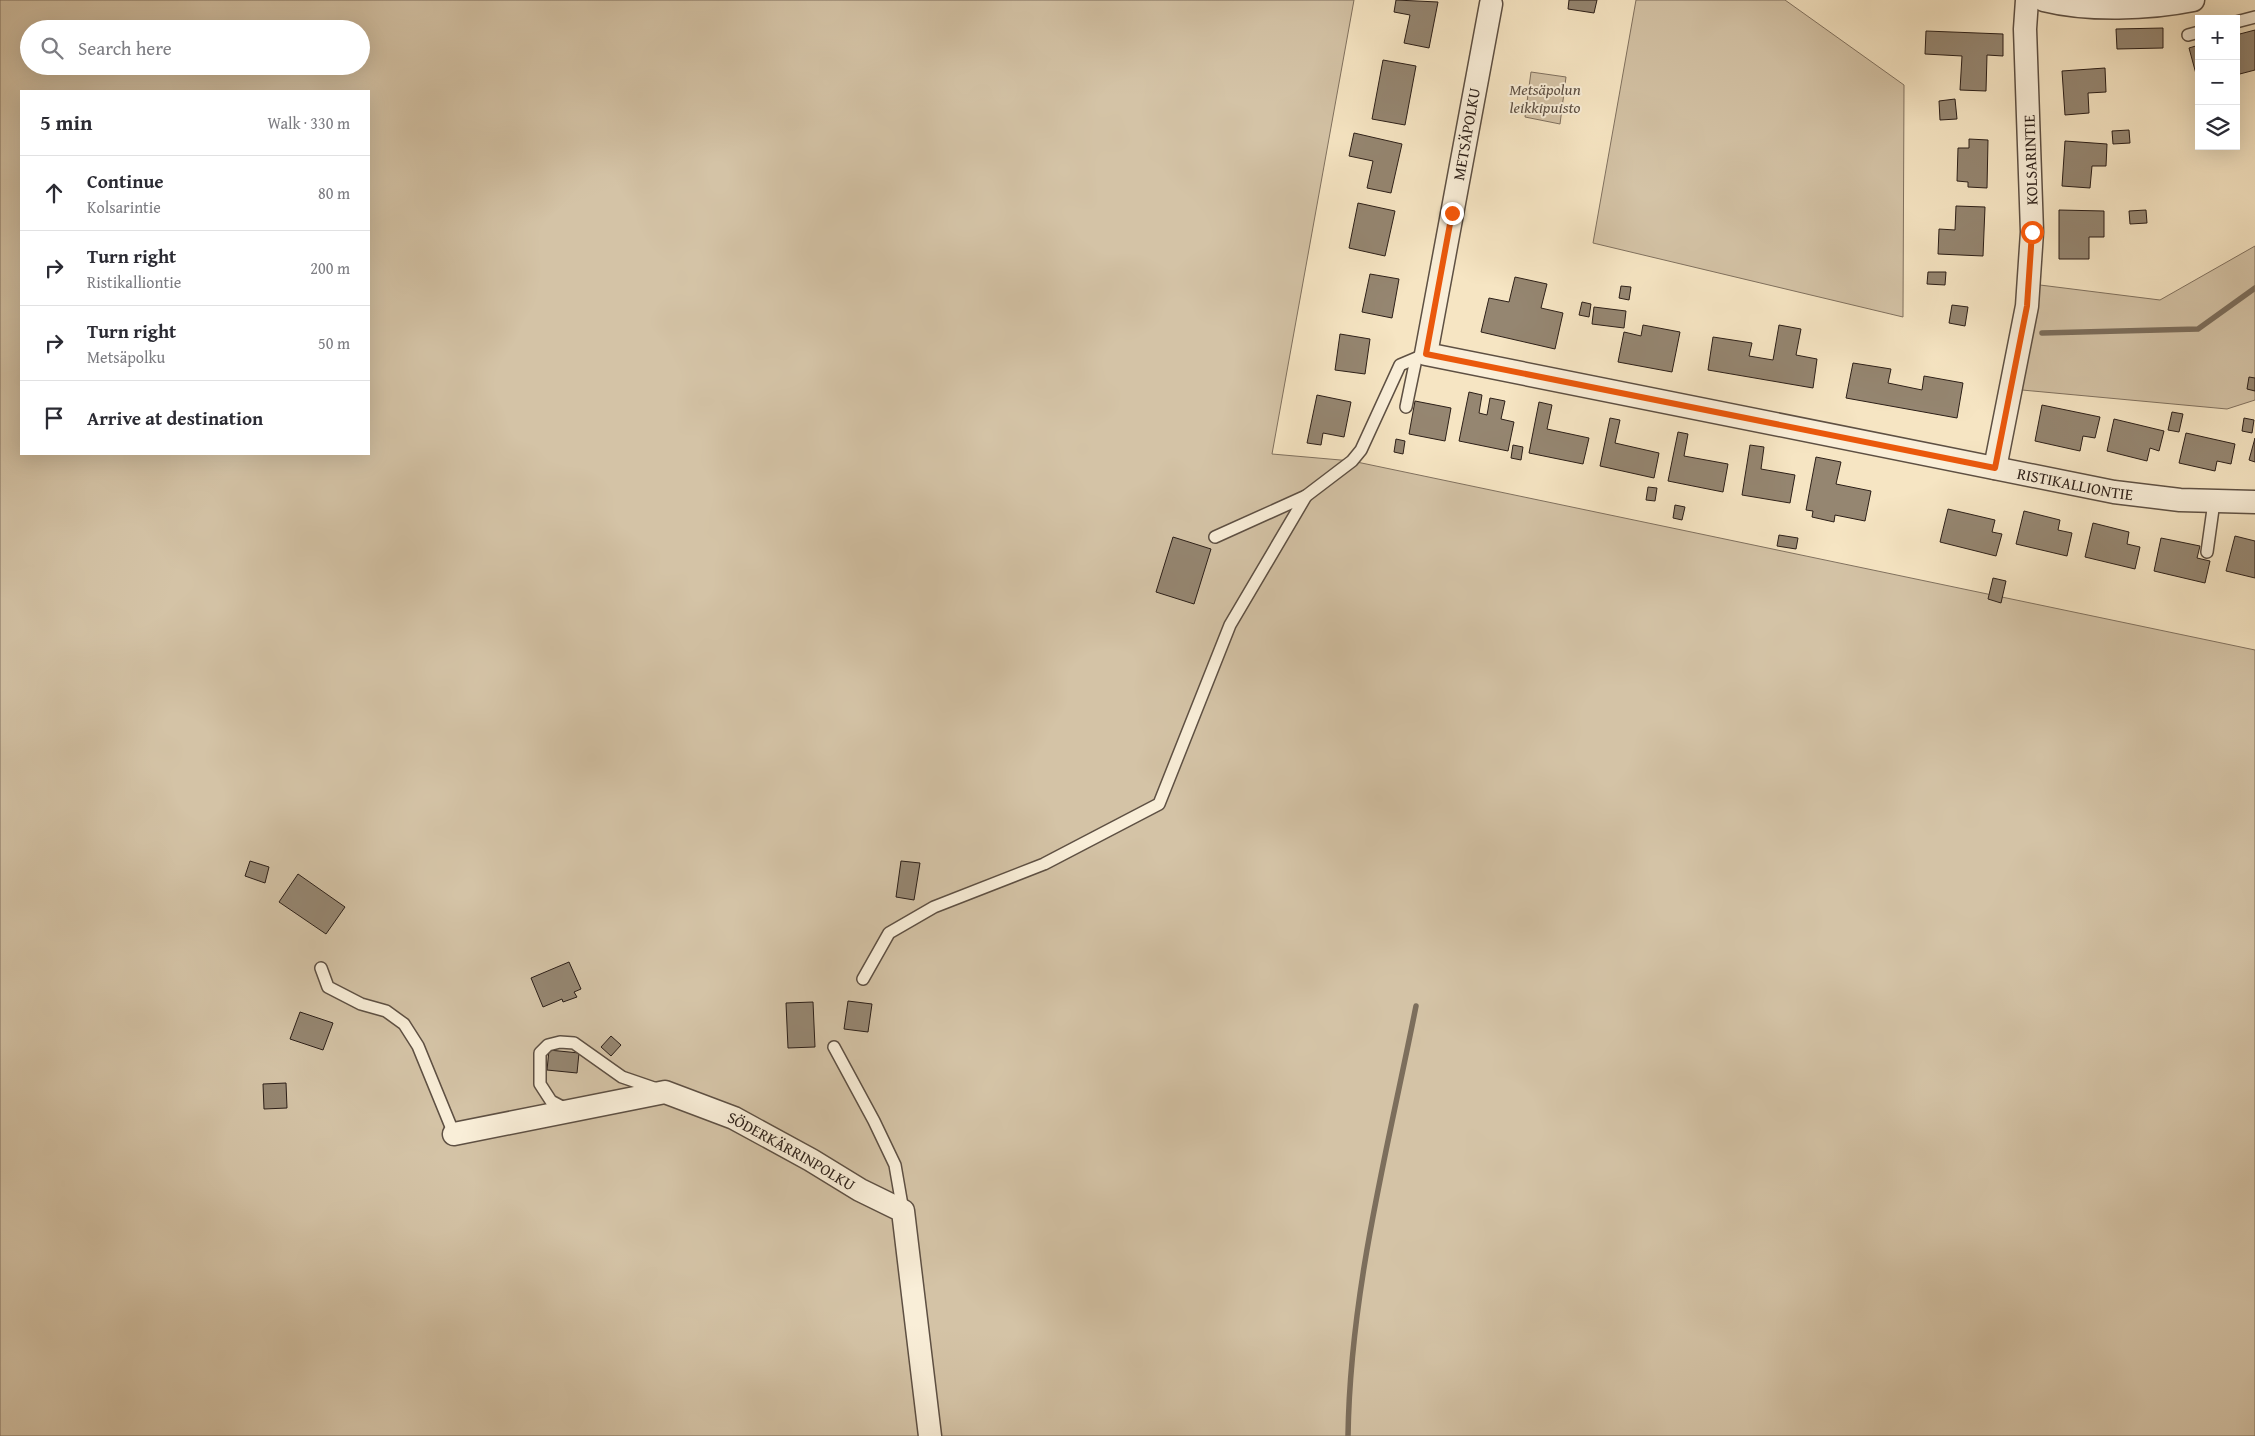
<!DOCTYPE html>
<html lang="en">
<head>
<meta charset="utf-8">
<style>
  body { margin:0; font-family:"Gentium Book Plus",serif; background:#f7f7f7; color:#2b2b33 }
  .controls { position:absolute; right:15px; top:15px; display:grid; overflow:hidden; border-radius:0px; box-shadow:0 5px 20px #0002 }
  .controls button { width:45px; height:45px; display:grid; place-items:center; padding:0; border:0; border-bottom:1px solid #e1e1e2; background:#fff; color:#2b2b33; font:25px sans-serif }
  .stop { position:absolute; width:15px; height:15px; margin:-11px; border:4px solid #ea580c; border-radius:50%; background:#fff }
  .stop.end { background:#ea580c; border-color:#fff; box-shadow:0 1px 5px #0008 }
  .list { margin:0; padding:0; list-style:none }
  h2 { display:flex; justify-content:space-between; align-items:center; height:65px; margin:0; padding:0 20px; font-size:21px }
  h2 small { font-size:16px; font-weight:400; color:#7c7c81 }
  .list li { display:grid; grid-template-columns:32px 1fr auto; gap:15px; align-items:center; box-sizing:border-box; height:75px; padding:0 20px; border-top:1px solid #e1e1e2 }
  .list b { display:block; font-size:19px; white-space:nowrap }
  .list p { margin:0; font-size:16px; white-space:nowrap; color:#7c7c81 }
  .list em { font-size:16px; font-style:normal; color:#7c7c81 }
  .icon { flex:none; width:28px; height:28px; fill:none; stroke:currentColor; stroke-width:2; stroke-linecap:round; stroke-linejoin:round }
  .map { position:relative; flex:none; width:2255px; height:1436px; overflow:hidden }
  .search { position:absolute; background:#fff; box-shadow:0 5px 20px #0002; left:20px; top:20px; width:350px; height:55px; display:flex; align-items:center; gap:12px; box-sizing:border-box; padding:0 18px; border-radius:28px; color:#7c7c81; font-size:19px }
  .panel { position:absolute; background:#fff; box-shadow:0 5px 20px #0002; left:20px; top:90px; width:350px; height:365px; border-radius:0px }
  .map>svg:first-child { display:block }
</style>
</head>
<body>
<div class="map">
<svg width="2255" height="1436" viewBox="0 0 2255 1436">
  <rect width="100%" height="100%" fill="#f6e5c3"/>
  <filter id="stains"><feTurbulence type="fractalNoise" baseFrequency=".004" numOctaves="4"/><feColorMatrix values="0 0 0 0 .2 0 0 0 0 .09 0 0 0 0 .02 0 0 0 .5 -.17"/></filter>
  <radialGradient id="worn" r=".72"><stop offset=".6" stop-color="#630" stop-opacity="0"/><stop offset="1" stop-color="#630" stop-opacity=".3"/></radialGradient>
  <g fill="#d4c3a6" stroke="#80715f" fill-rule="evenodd">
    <path d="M 0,0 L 1354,0 L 1272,454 L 1352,461 L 2255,650 L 2255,1436 L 0,1436 ZM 29,29 L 361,29 L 361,66 L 29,66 ZM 21,91 L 369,91 L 369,454 L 21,454 Z"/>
    <polygon points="1636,0 1785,0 1904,85 1903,317 1593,243"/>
    <polygon points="1531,72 1566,77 1560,124 1525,117"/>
    <polygon points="2255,246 2255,400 2227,409 2022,390 2040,285 2160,300"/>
  </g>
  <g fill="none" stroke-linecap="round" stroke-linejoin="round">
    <g stroke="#7c6e5c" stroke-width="5.5">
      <polyline points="2042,333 2198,329 2255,288"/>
      <path d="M 1348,1436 C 1350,1291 1388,1148 1416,1006"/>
    </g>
  </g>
  <g fill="#958671" stroke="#2c1f18">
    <polygon points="1396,0 1438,2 1429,48 1404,43 1410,15 1394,12"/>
    <polygon points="1569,0 1597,0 1594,13 1568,9"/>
    <polygon points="2163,28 2163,48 2117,49 2116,29"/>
    <polygon points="2255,30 2255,70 2236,75 2236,35"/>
    <polygon points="1926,31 2003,34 2003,56 1987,55 1986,91 1960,90 1962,56 1925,54"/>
    <polygon points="2199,45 2199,85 2189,48"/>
    <polygon points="1383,60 1416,66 1405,125 1372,119"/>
    <polygon points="2105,68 2106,92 2088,93 2089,113 2065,115 2062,71"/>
    <polygon points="1955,99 1957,119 1940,120 1939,101"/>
    <polygon points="2129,130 2130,143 2113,144 2112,131"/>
    <polygon points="1354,133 1402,144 1391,193 1367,188 1373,161 1349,156"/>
    <polygon points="1969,139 1988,140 1987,188 1968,187 1968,182 1957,181 1958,148 1969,148"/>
    <polygon points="2065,141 2107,144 2106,166 2092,166 2090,188 2062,186"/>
    <polygon points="1358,203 1395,211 1385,256 1349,248"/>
    <polygon points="1956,206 1985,207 1983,256 1938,254 1939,229 1955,230"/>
    <polygon points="2059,210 2104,211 2104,237 2089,237 2089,259 2059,259"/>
    <polygon points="2146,210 2147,223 2130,224 2129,211"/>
    <polygon points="1928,272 1946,272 1945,285 1927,284"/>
    <polygon points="1370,274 1399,279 1392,318 1362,312"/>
    <polygon points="1515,277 1547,284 1541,308 1563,313 1555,349 1481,332 1489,298 1509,302"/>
    <polygon points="1621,286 1631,287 1629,300 1619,298"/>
    <polygon points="1582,302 1591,304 1589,317 1579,315"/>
    <polygon points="1952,305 1968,307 1965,326 1949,323"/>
    <polygon points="1594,307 1626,311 1624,328 1592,324"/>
    <polygon points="1643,325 1680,332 1672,372 1618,362 1624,332 1641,336"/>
    <polygon points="1779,325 1801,329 1796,355 1817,359 1813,388 1708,370 1713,337 1752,343 1749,356 1773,360"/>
    <polygon points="1340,334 1370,339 1365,374 1335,370"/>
    <polygon points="1853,363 1891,369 1888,383 1922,390 1924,376 1963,383 1957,418 1846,398"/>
    <polygon points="2249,377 2255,378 2255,391 2247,389"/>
    <polygon points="1469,392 1482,395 1479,413 1487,415 1490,398 1505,401 1501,419 1514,422 1508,451 1459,441"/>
    <polygon points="1317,395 1351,402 1344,437 1323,433 1321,445 1307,443"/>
    <polygon points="1415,401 1451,408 1445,441 1409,434"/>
    <polygon points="1539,402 1552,405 1547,429 1589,438 1583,464 1529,453"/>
    <polygon points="2042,405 2100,417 2095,438 2083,436 2080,451 2035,441"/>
    <polygon points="2172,412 2183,414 2179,432 2168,430"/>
    <polygon points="1610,418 1620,420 1615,443 1659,453 1654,478 1600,466"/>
    <polygon points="2244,418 2254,420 2252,433 2242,431"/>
    <polygon points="2114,419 2164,431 2159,451 2150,448 2147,461 2107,451"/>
    <polygon points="1678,432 1688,434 1684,456 1728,464 1723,492 1668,481"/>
    <polygon points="2186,433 2235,444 2231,464 2217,461 2215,471 2179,463"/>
    <polygon points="2255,438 2255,462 2249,460"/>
    <polygon points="1396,439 1405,441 1403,454 1394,452"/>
    <polygon points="1513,445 1523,447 1521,460 1511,458"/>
    <polygon points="1750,445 1764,447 1761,469 1795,475 1790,503 1742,495"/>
    <polygon points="1816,457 1841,462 1836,484 1871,491 1865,521 1835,515 1834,522 1812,517 1813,511 1806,510"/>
    <polygon points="1648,487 1657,488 1655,501 1646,500"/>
    <polygon points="1675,505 1685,507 1682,520 1673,518"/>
    <polygon points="1948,509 1995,520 1992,532 2002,534 1996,556 1940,542"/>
    <polygon points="2024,511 2060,520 2058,530 2072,533 2067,556 2016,544"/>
    <polygon points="2093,523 2129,532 2127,544 2140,547 2135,569 2085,557"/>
    <polygon points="1779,535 1798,538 1796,549 1777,546"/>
    <polygon points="2235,536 2255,541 2255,578 2226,571"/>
    <polygon points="1173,537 1211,549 1194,604 1156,592"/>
    <polygon points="2161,538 2200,546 2197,558 2210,561 2205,583 2154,571"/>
    <polygon points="1993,578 2006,581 2001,603 1988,599"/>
    <polygon points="250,861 269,867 265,883 245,876"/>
    <polygon points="901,861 920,863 914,900 896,897"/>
    <polygon points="298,874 345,907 326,934 279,902"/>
    <polygon points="569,962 581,989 574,992 577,997 563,1002 562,999 543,1007 531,978"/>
    <polygon points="848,1001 872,1004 868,1032 844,1029"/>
    <polygon points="813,1002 815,1047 788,1048 786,1003"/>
    <polygon points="300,1012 333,1023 323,1050 290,1039"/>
    <polygon points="611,1036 621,1045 611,1056 601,1047"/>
    <polygon points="549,1050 579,1053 577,1073 547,1070"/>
    <polygon points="286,1083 287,1108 264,1109 263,1084"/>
  </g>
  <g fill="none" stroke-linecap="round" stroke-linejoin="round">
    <defs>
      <g id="service">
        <polyline points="2236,22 2255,17"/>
        <polyline points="2188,35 2199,32"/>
        <polyline points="1406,407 1416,359"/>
        <polyline points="1215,537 1306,496"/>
        <polyline points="2207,552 2214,502"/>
        <polyline points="321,968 328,987 361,1004 386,1011 404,1024 418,1046 454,1134"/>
        <polyline points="863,979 889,933 934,907 1044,864 1159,804 1230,625 1306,496 1352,461 1361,450 1400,365 1426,354"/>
        <polyline points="834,1047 874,1121 895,1165 903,1211"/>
        <polyline points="566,1109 551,1101 540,1084 540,1053 548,1045 560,1042 574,1043 622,1077 657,1089"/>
      </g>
      <g id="minor">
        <path d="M 2044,0 C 2088,11 2149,9 2193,0"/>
        <path id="s1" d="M 1491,4 L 1426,354 L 2114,492 L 2180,500 L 2255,502"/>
        <polyline points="1995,468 2027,306 2032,232 2025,29 2027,0"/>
        <path id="s2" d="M 454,1134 L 665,1092 L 734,1118 L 811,1160 L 860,1190 L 903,1211 L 930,1436"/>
      </g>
    </defs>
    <use href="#service" stroke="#5e5043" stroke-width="14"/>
    <use href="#minor" stroke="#5e5043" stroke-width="25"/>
    <use href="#service" stroke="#f9eed8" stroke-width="11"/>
    <use href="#minor" stroke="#f9eed8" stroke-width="22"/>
  </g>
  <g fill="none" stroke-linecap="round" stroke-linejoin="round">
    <polyline stroke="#ea580c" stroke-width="6" points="1452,213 1426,354 1995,468 2027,306 2032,232"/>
  </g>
  <g text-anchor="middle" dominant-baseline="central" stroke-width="4" stroke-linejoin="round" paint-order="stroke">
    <g font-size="16" font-style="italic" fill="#5e5043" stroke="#f9eed8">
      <text x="1545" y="89">Metsäpolun<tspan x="1545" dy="18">leikkipuisto</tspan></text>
    </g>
    <g font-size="16" fill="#2c1f18" stroke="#f9eed8">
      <text transform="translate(1466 134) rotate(-80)">METSÄPOLKU</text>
      <text transform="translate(2030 160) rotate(-92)">KOLSARINTIE</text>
      <text stroke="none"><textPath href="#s1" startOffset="1018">RISTIKALLIONTIE</textPath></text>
      <text stroke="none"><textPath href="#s2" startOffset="355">SÖDERKÄRRINPOLKU</textPath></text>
    </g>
  </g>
  <rect width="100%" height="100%" filter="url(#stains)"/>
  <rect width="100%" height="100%" fill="url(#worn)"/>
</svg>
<div class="controls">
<button>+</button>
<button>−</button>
<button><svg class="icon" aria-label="layers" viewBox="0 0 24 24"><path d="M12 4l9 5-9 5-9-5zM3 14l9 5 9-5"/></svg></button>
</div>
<div class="stop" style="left:2032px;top:232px"></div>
<div class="stop end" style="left:1452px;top:213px"></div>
<div class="search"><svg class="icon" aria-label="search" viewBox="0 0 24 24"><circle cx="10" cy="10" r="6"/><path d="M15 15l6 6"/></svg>Search here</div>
<section class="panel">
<h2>5 min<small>Walk · 330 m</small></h2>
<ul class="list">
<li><svg class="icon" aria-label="ahead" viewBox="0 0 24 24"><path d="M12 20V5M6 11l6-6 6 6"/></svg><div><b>Continue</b><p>Kolsarintie</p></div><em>80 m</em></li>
<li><svg class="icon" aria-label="right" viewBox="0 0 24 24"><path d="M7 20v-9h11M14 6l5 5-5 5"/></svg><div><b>Turn right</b><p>Ristikalliontie</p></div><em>200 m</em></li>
<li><svg class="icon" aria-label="right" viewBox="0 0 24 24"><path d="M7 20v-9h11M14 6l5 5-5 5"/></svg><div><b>Turn right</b><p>Metsäpolku</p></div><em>50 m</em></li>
<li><svg class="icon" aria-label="arrive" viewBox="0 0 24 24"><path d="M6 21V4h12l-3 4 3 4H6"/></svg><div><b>Arrive at destination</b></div></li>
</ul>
</section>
</div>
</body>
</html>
